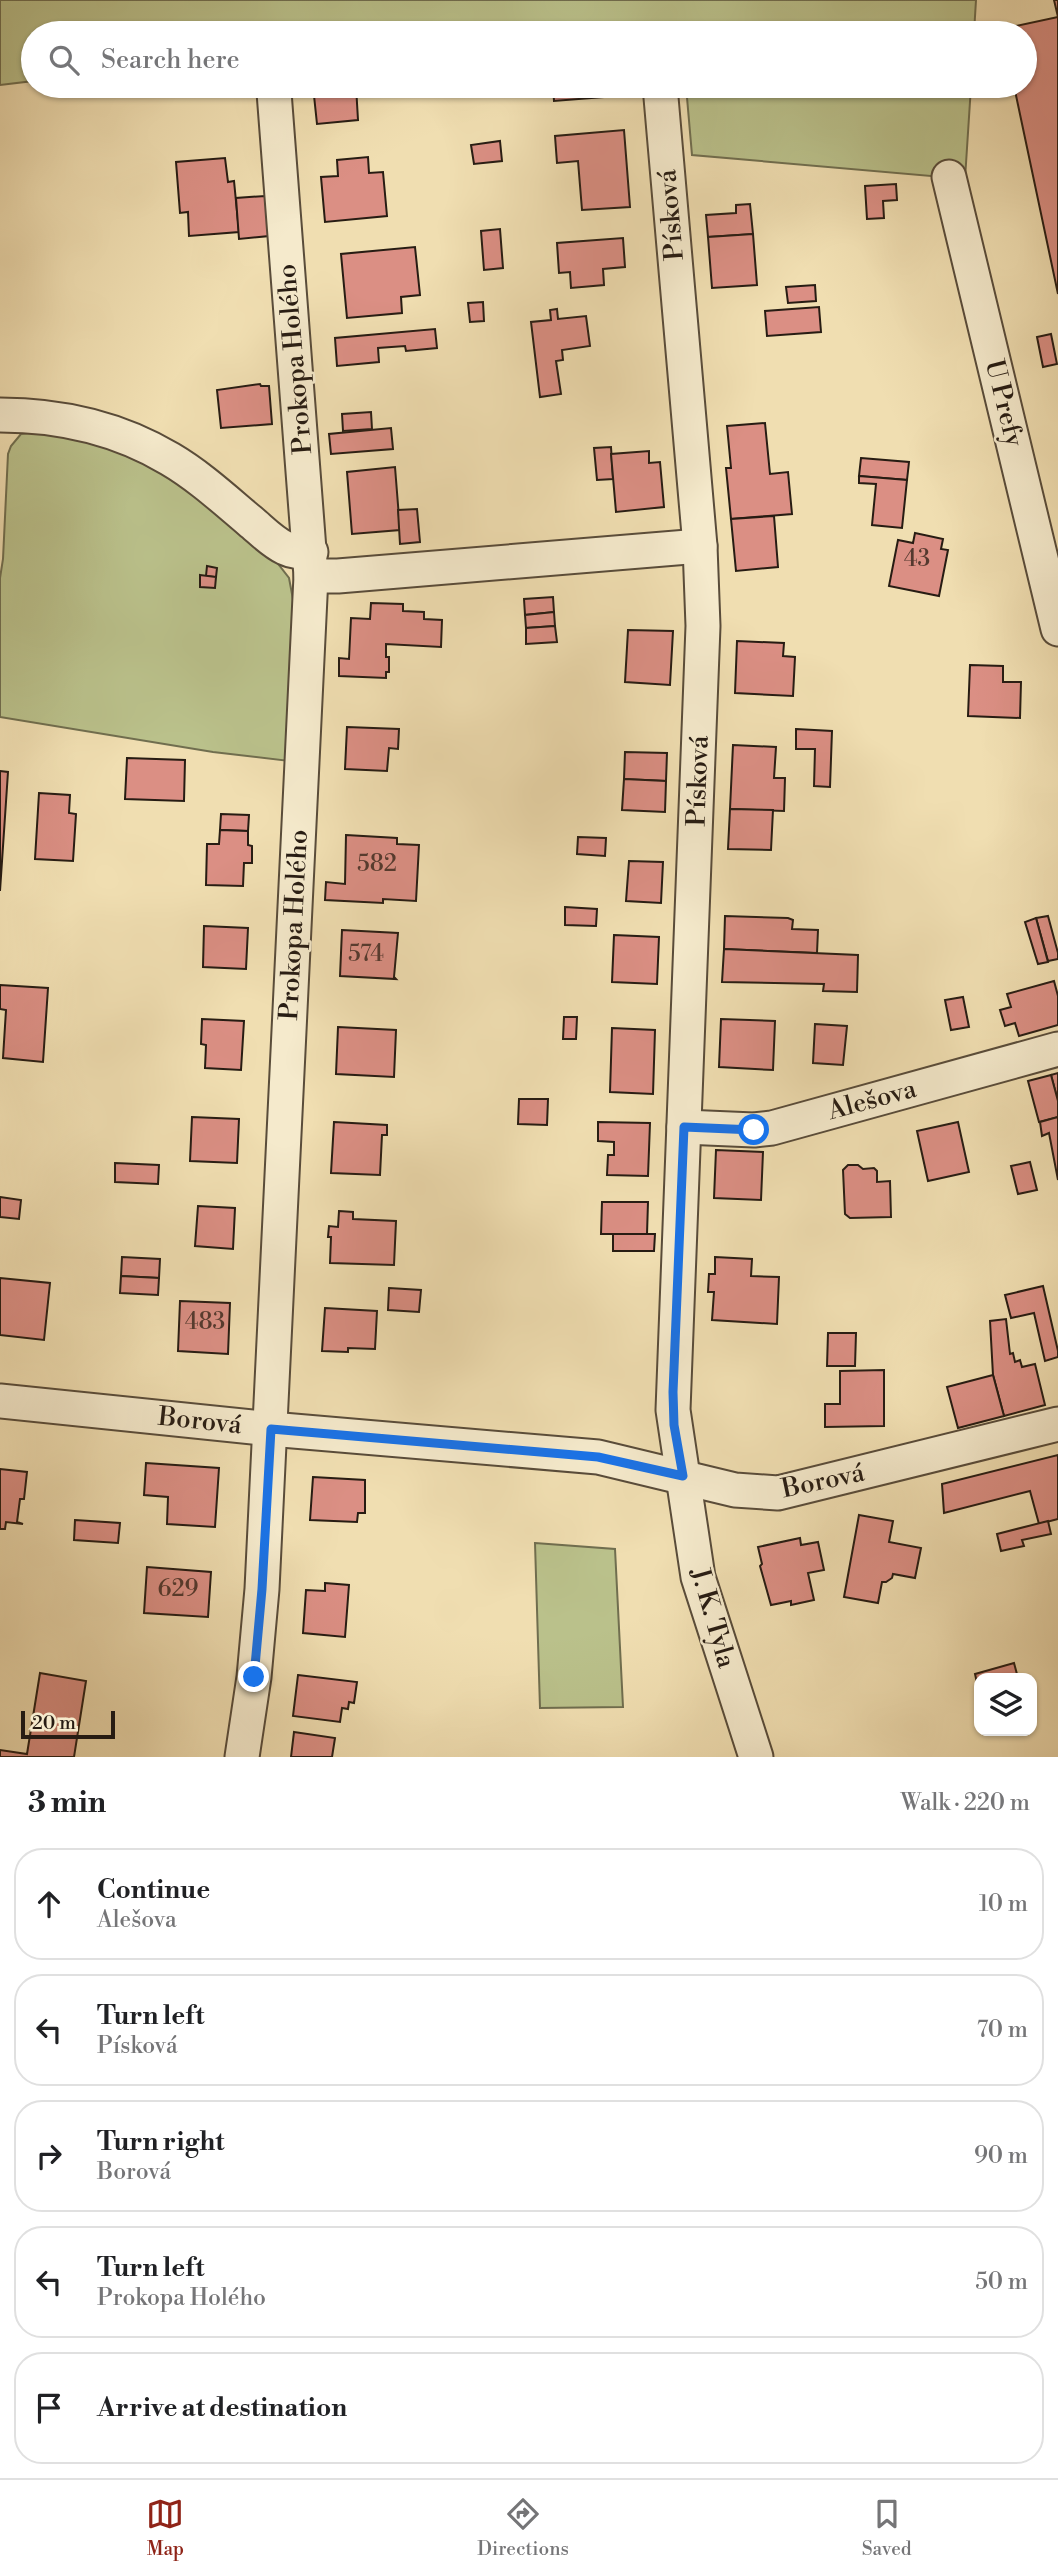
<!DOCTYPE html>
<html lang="en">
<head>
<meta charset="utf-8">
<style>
  body { margin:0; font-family:"Libre Bodoni",serif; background:#f2f2f2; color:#202124 }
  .controls { position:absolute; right:21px; bottom:21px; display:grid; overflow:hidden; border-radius:14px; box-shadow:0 2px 5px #0004 }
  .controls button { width:63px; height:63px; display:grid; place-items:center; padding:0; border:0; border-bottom:2px solid #e0e0e0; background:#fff; color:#202124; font:35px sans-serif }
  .scale { position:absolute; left:21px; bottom:18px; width:94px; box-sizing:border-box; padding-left:7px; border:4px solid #271c13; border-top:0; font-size:19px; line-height:24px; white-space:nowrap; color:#271c13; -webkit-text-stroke:5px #f5eacc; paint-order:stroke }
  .stop { position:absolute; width:21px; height:21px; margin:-16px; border:5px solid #1a73e8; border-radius:50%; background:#fff }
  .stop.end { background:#1a73e8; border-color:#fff; box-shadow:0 2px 7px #0008 }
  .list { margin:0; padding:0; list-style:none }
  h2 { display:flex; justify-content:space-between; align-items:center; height:91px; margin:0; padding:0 28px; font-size:30px }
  h2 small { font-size:23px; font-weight:400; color:#757577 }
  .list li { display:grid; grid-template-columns:46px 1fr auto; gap:21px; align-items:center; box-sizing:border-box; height:112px; margin:0 14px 14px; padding:0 14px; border:2px solid #e0e0e0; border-radius:28px }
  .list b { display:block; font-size:26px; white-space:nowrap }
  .list p { margin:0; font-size:23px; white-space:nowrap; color:#757577 }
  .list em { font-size:23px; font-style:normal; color:#757577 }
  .icon { flex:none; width:38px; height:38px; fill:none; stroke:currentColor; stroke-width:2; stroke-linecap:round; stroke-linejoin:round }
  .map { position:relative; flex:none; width:1058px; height:1757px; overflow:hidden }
  .search { position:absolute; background:#fff; box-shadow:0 2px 5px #0004; left:21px; right:21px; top:21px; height:77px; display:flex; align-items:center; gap:18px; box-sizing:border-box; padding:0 24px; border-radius:38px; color:#757577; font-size:26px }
  .sheet { height:721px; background:#fff }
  nav { display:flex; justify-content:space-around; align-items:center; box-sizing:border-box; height:98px; border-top:2px solid #e0e0e0; background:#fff; font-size:19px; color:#757577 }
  nav a { display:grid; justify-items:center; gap:4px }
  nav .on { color:#8f2418 }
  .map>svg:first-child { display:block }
</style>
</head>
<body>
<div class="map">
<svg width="1058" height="1757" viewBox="0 0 1058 1757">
  <rect width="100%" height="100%" fill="#f0deb1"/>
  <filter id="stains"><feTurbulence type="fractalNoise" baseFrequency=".00286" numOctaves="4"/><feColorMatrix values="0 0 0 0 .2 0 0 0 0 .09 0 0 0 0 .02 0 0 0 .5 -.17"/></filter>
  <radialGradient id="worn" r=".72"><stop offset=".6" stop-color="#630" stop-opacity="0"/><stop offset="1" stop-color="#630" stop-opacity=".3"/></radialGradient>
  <g fill="#bac18b" stroke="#706e4f" stroke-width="2">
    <polygon points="0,0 976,0 974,33 645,33 636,29 575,33 33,33 33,81 0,85"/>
    <polygon points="686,86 971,86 965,179 692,155"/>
    <polygon points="60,429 153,461 275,560 289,578 295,610 289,761 213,752 0,717 0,578 3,559 8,454 11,446 21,434"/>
    <polygon points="535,1543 615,1549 623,1707 540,1708"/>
  </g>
  <g fill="#db8f84" stroke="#271c13" stroke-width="2">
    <polygon points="1054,0 1058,0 1058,294 1014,86 1025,86 1025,33 1003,33 1002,29 1058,17"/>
    <polygon points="313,86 356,86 358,120 317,124"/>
    <polygon points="553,86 615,86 616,96 554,101"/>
    <polygon points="624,130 630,207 582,210 578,161 557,163 555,136"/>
    <polygon points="500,141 502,161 474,164 471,145"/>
    <polygon points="368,157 369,173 383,172 387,216 325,222 321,177 338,176 337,160"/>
    <polygon points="225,158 228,182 234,181 239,232 189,236 188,212 180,213 176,162"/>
    <polygon points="896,184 897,200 883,201 884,218 867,219 865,186"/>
    <polygon points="265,196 269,236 239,239 236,198"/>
    <polygon points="750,204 753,234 708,237 706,215 736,213 736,205"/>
    <polygon points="500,229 503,268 484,270 481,231"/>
    <polygon points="753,234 757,285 712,288 708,237"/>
    <polygon points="623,238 625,267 603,269 604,285 571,288 570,272 559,273 557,243"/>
    <polygon points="415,247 420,295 401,297 402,313 347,318 341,254"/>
    <polygon points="815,285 816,301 788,303 786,287"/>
    <polygon points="483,302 484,321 470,322 468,303"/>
    <polygon points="819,307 821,332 767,336 765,311"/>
    <polygon points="557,309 558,319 586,316 590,346 562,350 563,360 556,361 561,394 540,397 531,322 551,320 550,310"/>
    <polygon points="435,329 437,348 406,351 405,346 378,348 379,362 337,366 335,338"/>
    <polygon points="1051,334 1057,364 1043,367 1037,337"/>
    <polygon points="260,384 261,386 269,386 272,424 221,428 217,390"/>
    <polygon points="371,412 372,429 343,431 342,414"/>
    <polygon points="765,423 770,474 788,472 792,514 731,519 726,468 731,468 727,426"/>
    <polygon points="391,428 393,449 331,454 329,434"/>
    <polygon points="611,447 613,479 597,480 594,448"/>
    <polygon points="649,451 649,463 660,462 664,507 616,512 611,454"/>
    <polygon points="861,458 909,462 907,480 859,476"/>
    <polygon points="395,467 400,530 352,534 347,472"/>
    <polygon points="859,476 907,480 902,528 872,525 876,484 859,483"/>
    <polygon points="417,509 420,542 400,544 398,510"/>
    <polygon points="774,516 778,567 736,571 731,519"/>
    <polygon points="915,533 943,539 941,549 948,550 939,596 889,586 898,540 913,543"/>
    <polygon points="207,566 217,568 216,577 206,576"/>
    <polygon points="200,575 216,577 215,588 200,587"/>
    <polygon points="553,597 554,612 525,615 524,599"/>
    <polygon points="371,603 403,604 403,611 424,612 424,619 442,620 441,647 386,644 386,657 389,657 389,672 386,672 386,678 339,676 339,658 349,659 351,618 370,619"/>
    <polygon points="554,612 555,626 526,628 525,615"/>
    <polygon points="555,626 557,642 526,644 526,628"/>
    <polygon points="628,630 673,631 670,685 625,682"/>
    <polygon points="737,641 784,643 783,656 795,657 793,696 735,693"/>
    <polygon points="970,665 1003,666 1003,682 1021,682 1020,718 968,716"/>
    <polygon points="347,727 399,729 398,749 389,748 387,771 345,769"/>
    <polygon points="796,729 832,731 830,787 814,786 815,749 796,749"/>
    <polygon points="733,745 776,747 774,778 785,778 784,811 730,809"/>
    <polygon points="625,752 667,753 666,781 624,779"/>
    <polygon points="127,758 185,760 184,801 125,799"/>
    <polygon points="0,771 8,772 0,891"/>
    <polygon points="624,779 666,781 665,812 622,810"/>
    <polygon points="39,793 70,795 69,813 76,814 73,861 35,859"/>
    <polygon points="730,809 773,810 771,850 728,849"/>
    <polygon points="221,814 249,815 248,831 220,830"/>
    <polygon points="220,830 248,831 248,845 252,846 252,863 244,863 243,886 206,885 207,844 219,844"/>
    <polygon points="346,835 397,838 397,844 419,845 416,901 383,899 383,903 325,900 326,882 345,884"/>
    <polygon points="578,837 606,838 605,856 577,854"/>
    <polygon points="629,861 663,862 661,903 626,901"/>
    <polygon points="565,907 597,909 596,926 565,925"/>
    <polygon points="725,916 788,918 793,920 792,929 818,930 817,953 724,949"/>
    <polygon points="1048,916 1058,953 1058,959 1048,961 1036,918"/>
    <polygon points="1036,918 1048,962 1038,964 1025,922"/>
    <polygon points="204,926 248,928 246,969 203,967"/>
    <polygon points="342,930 398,933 394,977 396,979 340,976"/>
    <polygon points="614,935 659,937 657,984 612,982"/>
    <polygon points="724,949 858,955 857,992 823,991 824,984 722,982"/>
    <polygon points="1054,981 1058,996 1058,1025 1019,1036 1015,1023 1005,1026 1000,1010 1011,1007 1007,994"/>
    <polygon points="0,985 48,988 43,1062 3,1058 6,1010 0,1009"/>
    <polygon points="963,997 969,1027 951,1030 945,1000"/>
    <polygon points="564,1017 577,1017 576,1039 563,1039"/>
    <polygon points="202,1019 244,1021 241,1070 205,1068 206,1045 201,1044"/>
    <polygon points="721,1019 775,1021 773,1070 719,1067"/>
    <polygon points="815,1024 847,1026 843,1065 813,1063"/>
    <polygon points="338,1027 396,1030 394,1077 336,1074"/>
    <polygon points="612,1028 655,1030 653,1094 610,1092"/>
    <polygon points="1058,1073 1058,1101 1051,1075"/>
    <polygon points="1051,1075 1058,1101 1058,1117 1039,1122 1028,1081"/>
    <polygon points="519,1099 548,1099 547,1125 518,1124"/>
    <polygon points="192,1117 239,1119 237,1163 190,1161"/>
    <polygon points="1058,1117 1058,1180 1049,1133 1042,1136 1040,1122"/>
    <polygon points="334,1122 387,1125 387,1135 382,1135 380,1175 331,1173"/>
    <polygon points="598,1122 650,1123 648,1176 607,1175 608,1155 614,1155 614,1142 598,1141"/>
    <polygon points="958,1122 969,1172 928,1181 917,1131"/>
    <polygon points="716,1150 763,1152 761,1200 714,1198"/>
    <polygon points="1030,1162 1037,1190 1018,1194 1011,1166"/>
    <polygon points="115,1163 159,1165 158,1184 115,1182"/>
    <polygon points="848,1165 858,1165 863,1169 874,1168 877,1171 877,1182 890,1181 891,1217 850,1218 845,1214 843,1170"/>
    <polygon points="0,1197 21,1200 19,1219 0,1217"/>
    <polygon points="602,1202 648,1202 647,1234 601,1234"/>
    <polygon points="198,1206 235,1208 233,1249 195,1246"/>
    <polygon points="339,1211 353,1212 353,1219 396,1221 394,1265 330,1263 331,1237 328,1237 329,1226 338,1227"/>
    <polygon points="613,1234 655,1234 654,1251 613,1251"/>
    <polygon points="122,1257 160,1259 159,1278 121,1276"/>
    <polygon points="715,1257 752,1259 751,1276 779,1277 777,1324 712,1320 714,1292 708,1292 709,1274 715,1274"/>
    <polygon points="121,1276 159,1278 158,1295 120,1293"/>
    <polygon points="0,1278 50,1283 44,1340 0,1335"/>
    <polygon points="1043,1286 1058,1351 1058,1357 1045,1361 1034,1313 1011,1318 1005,1295"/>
    <polygon points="389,1288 421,1290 419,1312 388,1310"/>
    <polygon points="180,1301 230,1303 228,1354 178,1351"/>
    <polygon points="325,1308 377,1311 375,1349 348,1348 348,1352 322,1351"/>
    <polygon points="1006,1319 1010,1354 1013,1353 1015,1362 1020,1360 1022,1367 1035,1364 1045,1405 1004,1416 993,1375 990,1321"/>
    <polygon points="828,1333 856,1333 855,1366 827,1366"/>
    <polygon points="884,1370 884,1426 825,1427 825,1404 840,1404 840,1371"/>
    <polygon points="993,1375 1004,1416 958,1428 947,1387"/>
    <polygon points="1058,1455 1058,1519 1039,1524 1030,1491 944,1513 942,1484"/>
    <polygon points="146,1463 219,1468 215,1527 167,1524 168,1497 144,1495"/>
    <polygon points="0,1469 27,1472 24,1499 20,1499 17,1522 23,1524 6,1522 5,1529 0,1529"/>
    <polygon points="313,1477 365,1480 365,1513 358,1513 357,1522 310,1520"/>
    <polygon points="859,1515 893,1521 889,1542 921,1548 915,1578 893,1574 892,1578 886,1582 882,1582 878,1603 844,1597"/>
    <polygon points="75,1520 120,1523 118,1543 74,1540"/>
    <polygon points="1048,1521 1051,1534 1022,1540 1024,1546 1001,1551 997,1534"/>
    <polygon points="800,1538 801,1545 818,1542 824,1570 808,1573 814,1600 791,1605 791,1601 771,1605 760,1566 762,1564 758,1547"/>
    <polygon points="147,1567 211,1572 208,1617 144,1613"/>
    <polygon points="325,1583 349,1585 345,1637 303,1633 306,1590 325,1591"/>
    <polygon points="1014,1663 1018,1678 979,1678 979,1692 975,1674"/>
    <polygon points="40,1673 86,1681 74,1757 0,1757 0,1750 27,1754"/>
    <polygon points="298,1675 357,1682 354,1703 349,1702 348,1709 342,1708 340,1722 293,1716"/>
    <polygon points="294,1732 335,1738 332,1757 291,1757"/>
  </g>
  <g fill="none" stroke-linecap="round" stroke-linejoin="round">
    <defs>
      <g id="minor">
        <polyline points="660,86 700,546 703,626 673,1410 698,1577 756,1757"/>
        <polyline points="949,177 1058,629"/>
        <path d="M 0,415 C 59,415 118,428 170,459 C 199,476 225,500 250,521 C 261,530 272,542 285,548 C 293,552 301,552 311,552"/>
        <polyline points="311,576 338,576 700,546"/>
        <polyline points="684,1127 754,1130 772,1128 1058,1049"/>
        <polyline points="0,1401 282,1430 598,1457 735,1490 778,1493 1058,1424"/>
        <polyline points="242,1757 254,1677 262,1589 311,576 274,92"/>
      </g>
    </defs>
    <use href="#minor" stroke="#594c3a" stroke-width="37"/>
    <use href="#minor" stroke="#f5eacc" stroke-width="33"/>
  </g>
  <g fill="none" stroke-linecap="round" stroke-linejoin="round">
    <polyline stroke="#1a73e8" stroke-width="9" points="254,1677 262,1589 271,1429 598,1457 683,1476 674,1425 673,1392 684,1127 754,1130"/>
  </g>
  <g text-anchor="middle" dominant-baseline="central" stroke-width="5" stroke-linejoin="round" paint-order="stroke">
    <g font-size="23" fill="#54392f">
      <text x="917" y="559">43</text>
      <text x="377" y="864">582</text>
      <text x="366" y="954">574</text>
      <text x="205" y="1322">483</text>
      <text x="178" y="1589">629</text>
    </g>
    <g font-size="26" fill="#271c13" stroke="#f5eacc">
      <text transform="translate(671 215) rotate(-95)">Písková</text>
      <text transform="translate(295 359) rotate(-95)">Prokopa Holého</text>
      <text transform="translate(1004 403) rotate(76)">U Prefy</text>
      <text transform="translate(698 781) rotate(-88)">Písková</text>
      <text transform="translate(294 925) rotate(-87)">Prokopa Holého</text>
      <text transform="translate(872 1100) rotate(-15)">Alešova</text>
      <text transform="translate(200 1421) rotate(6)">Borová</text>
      <text transform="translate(823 1481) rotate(-12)">Borová</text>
      <text transform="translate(713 1618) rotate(74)">J. K. Tyla</text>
    </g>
  </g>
  <rect width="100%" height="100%" filter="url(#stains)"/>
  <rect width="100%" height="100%" fill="url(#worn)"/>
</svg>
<div class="controls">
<button><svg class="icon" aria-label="layers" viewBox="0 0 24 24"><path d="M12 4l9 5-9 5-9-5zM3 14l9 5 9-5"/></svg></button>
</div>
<div class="scale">20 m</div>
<div class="stop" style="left:754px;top:1130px"></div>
<div class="stop end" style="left:254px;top:1677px"></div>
<div class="search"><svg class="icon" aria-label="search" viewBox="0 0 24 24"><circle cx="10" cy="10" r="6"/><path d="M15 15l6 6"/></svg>Search here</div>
</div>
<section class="sheet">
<h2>3 min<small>Walk · 220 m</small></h2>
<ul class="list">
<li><svg class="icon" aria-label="ahead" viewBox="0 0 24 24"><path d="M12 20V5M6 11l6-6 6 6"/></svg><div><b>Continue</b><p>Alešova</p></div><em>10 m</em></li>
<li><svg class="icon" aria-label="left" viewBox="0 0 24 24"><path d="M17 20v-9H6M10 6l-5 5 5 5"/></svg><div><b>Turn left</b><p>Písková</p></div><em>70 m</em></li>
<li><svg class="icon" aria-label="right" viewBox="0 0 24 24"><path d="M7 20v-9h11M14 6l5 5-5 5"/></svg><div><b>Turn right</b><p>Borová</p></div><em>90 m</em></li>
<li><svg class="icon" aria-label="left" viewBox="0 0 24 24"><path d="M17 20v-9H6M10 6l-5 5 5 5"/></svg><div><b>Turn left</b><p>Prokopa Holého</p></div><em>50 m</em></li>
<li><svg class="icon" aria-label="arrive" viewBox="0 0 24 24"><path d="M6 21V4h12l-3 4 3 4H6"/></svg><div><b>Arrive at destination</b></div></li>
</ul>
</section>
<nav>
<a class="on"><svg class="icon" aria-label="map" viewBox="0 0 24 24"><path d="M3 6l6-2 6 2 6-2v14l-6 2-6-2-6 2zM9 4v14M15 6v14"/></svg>Map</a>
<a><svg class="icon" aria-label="directions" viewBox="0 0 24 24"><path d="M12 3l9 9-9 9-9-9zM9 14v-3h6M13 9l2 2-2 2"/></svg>Directions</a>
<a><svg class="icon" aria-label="saved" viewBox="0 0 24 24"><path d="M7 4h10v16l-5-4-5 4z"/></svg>Saved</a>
</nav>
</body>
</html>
